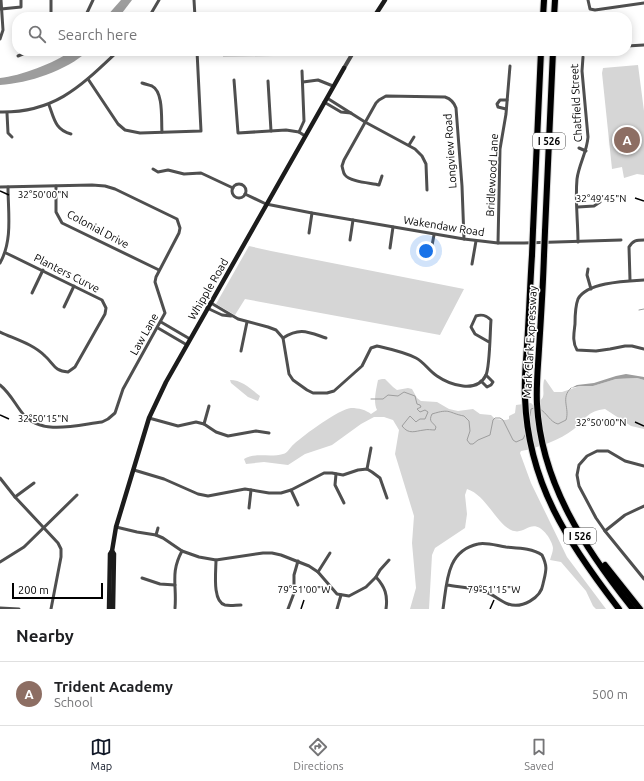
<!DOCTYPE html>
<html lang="en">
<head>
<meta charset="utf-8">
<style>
  body { margin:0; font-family:Ubuntu,sans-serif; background:#f6f6f6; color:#202124 }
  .scale { position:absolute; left:12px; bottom:10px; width:91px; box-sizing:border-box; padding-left:4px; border:2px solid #000; border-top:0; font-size:11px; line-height:14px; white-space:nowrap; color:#000; -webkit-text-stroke:3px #fff; paint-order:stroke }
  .you { position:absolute; left:426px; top:251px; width:14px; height:14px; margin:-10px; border:3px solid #fff; border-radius:50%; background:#1a73e8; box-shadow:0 0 0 6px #1a73e833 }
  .badge { display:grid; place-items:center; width:26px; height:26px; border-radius:50%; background:#111827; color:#fff; font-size:13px; font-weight:700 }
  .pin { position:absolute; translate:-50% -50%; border:2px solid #fff; box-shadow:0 1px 4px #0006 }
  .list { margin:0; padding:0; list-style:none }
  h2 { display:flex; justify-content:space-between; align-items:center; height:52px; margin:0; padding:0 16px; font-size:17px }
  h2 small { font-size:13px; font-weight:400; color:#757577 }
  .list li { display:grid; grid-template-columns:26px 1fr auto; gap:12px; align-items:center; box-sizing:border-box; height:64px; padding:0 16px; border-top:1px solid #e0e0e0 }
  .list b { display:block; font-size:15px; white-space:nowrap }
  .list p { margin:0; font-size:13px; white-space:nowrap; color:#757577 }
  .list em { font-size:13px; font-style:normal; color:#757577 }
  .icon { flex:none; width:22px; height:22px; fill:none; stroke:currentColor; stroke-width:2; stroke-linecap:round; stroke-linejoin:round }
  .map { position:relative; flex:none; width:644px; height:609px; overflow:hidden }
  .search { position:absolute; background:#fff; box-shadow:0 2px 10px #0003; left:12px; right:12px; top:12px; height:44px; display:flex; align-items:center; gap:10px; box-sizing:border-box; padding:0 14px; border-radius:16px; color:#757577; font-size:15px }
  .sheet { height:116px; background:#fff }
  nav { display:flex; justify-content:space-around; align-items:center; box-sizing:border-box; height:56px; border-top:1px solid #e0e0e0; background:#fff; font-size:11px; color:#757577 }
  nav a { display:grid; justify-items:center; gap:2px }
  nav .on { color:#111827 }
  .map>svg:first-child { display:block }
</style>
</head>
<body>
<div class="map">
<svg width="644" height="609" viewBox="0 0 644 609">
  <rect width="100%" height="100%" fill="#fff"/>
  <g fill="#d6d6d6">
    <polygon points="223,51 274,51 274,56 223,57"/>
    <polygon points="276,51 327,51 327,54 276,56"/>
    <polygon points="638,65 644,111 644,175 637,174 624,178 622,167 612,169 602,73 603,68"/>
    <polygon points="249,246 271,251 464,289 440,335 245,299 235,315 216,304"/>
    <path d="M 637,378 L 644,380 L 644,429 L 631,426 L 605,409 C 588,411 585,419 574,429 C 560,440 538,448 521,451 L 520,453 L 531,483 L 567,557 L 606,609 L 596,609 L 593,606 L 586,591 L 561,562 L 550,560 C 551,556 553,552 553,548 C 553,545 549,537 547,535 C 531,515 526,537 511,530 C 496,523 486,495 467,489 L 465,495 L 467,514 L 465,528 L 435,548 L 432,555 L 429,609 L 410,609 L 416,588 L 412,543 L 414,516 L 395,454 L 399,430 L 393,420 L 384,417 L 374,417 L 361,424 L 332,445 L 305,454 L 288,465 L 264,462 L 246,464 L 244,459 C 255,452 270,458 283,454 C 288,453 290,447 294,444 C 304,435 339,409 351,408 C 359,408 366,410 371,414 L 377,410 C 373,402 376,390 378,380 L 382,379 L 385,379 L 393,387 L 397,390 L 408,388 L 412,389 L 417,398 L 421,401 L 437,402 L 449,409 L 458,411 L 473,409 L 480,414 L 491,415 L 495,419 C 500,419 505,421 509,419 L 509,416 L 515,413 L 516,405 L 531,403 L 533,405 C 549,397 541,394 544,380 L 545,379 L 554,392 L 562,392 L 580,386 L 593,386 L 616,379 Z"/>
    <path d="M 230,380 C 242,380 251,389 260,396 L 258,401 L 248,397 L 231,383 Z"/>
  </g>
  <g fill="#9d9d9d">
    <polygon points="121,0 132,0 119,17 106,17"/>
    <path d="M 71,51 L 88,51 C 66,71 29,83 0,85 L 0,78 C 20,76 55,63 71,51 Z"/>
    <polygon points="626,374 644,377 644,380 637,378 616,379 593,386 580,386 571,388 577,385 594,383 616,376"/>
  </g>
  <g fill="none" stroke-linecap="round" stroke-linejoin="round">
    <g stroke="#9d9d9d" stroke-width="1">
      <polyline points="639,310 644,309"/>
      <path d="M 371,399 L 383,399 L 388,395 L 398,396 L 404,392 L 415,396 L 417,404 L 420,405 L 421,407 L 417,409 L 420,412 L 425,410 L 428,412 L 425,419 L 420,419 L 417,421 L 416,422 L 410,416 L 402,426 C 409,435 415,431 424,430 C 428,429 431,430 435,430 L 436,427 C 433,422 428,422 432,414 C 451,408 448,413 464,416 L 469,421 L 470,431 L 467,440 L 470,444 L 473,444 L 478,440 L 490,435 L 493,420 L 495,418 L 500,418 L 503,420 L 513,440 L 516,442 L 523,439 L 526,433"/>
      <path d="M 540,409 C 547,413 550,422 558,424 L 566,420 C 570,408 560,398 571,388"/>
      <polyline points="530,416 531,409 534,408"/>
    </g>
    <defs>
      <g id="motorway">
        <polyline points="543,17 544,0"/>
        <polyline points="554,17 555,0"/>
        <polyline points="533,230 541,51"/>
        <polyline points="545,231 553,51"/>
        <path d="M 532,255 C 530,286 529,316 527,346 C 526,363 524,380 525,398 C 528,483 568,543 619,609"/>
        <path d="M 544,255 C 543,287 541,318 539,349 C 538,367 536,386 537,404 C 541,483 585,549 633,609"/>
        <polyline points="605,565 640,609"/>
      </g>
    </defs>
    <use href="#motorway" stroke="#dbdbdb" stroke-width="8"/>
    <g stroke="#4f4f4f" stroke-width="3">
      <polyline points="194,0 195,17"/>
      <polyline points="588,0 590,9 595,10 644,3"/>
      <polyline points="1,9 21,7 21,0"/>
      <polyline points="50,17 51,14 51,0"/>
      <polyline points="85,17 93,0"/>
      <polyline points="149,17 159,0"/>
      <polyline points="0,39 3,30 1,0"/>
      <polyline points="627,46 644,45"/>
      <polyline points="174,52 197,51"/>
      <polyline points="18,56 30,51"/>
      <polyline points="302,71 304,121 299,132 305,136"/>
      <polyline points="88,79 118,124 125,130 140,133 201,131 197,51"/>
      <polyline points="234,80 238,133 286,130 299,132"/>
      <polyline points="268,81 271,131"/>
      <polyline points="303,82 318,80 333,86"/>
      <path d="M 142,83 C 145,84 149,85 152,86 C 164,92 161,121 162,132"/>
      <polyline points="327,98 365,122 415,149 422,156 426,164 427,190"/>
      <polyline points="324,102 341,112 351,113"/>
      <path d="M 49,105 C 54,118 55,130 71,134"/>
      <polyline points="506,109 498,107 497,104 500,100 507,100"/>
      <path d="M 0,112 C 55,113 81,86 118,51"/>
      <polyline points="7,113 8,133 12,137"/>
      <polyline points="409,145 414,137"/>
      <polyline points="579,148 586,151"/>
      <polyline points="153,169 158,172 168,170 184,174 201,173 233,188"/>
      <path d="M 382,176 L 379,185 C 371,183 350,182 345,175 C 343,173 343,169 342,166 L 344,160 L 376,103 L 379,100 L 386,96 L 445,97 C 451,99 454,102 456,108 L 462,186 L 464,239"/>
      <circle cx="239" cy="191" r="7"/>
      <polyline points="56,186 56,212 62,223 159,270"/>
      <path d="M 0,187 L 92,185 L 105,186 L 115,189 L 177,219 L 180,228 L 179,233 L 156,277 L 155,282 L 165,313 L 123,389 L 115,413 L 108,419 L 102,422 C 77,425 42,436 23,414 C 15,404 10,393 0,385"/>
      <polyline points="245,194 266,204 312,213 464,239 498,243 524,243 621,240"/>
      <polyline points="578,207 594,206 600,202"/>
      <polyline points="309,233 312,213"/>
      <polyline points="350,240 353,220"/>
      <path d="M 578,242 C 578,222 575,200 577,179 C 579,164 587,152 588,137 L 582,71 L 583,57"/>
      <polyline points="498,243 500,149 506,114 510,66"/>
      <polyline points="390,248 393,227"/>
      <polyline points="430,256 434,235"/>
      <path d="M 0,263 C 13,240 8,212 8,187"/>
      <polyline points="472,264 476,241"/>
      <polyline points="588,269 587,275 591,289"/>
      <path d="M 630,280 L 629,247 C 633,240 637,240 644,240"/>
      <polyline points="32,293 43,270"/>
      <path d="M 211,303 L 238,319 L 268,327 L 276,330 L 283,338 L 289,374 L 293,380 L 307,390 L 313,393 L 327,393 L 334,391 L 362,366 L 371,348 L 377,346 C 390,349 404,352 416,358 C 424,362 429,371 437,376 C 450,385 477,394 486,375 C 490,366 490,331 491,320 C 486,315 482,314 476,316 L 471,327 L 475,334 L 489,342"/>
      <polyline points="64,307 74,286"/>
      <polyline points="207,308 222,315 231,316"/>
      <polyline points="161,322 190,339"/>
      <polyline points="158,328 187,345"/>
      <path d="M 0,332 C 15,339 33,344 45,356 C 54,364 54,371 68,372 L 75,367 L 105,314 L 106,308 L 102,300 L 6,253"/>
      <path d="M 283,338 C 300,327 308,332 326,338"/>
      <path d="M 644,349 L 632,346 L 625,346 L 610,349 L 596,351 L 577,350 C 572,342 574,333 575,324 C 575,316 575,307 578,299 C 587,282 627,281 644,280"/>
      <polyline points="241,351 247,322"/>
      <polyline points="481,381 487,387 491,385 493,382 486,375"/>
      <polyline points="149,418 178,426 196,422 204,424 216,432 228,436 256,431 269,433"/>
      <polyline points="204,424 209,406"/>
      <polyline points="644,466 625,461 608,451 597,451 587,456 579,465 577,475 579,486 596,518 605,531 625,515 644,506"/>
      <polyline points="367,469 371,448"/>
      <polyline points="134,470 164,479 198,494 208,496 245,489 269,493 281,493 291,490 324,473 332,473 343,475 358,470 367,469 372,472 380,478 387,498"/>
      <polyline points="336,474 335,485 344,503"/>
      <polyline points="0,478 15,497 58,543 61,549 61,557 51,609"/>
      <polyline points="291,490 298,505"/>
      <polyline points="15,497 34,483"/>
      <polyline points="249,508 251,490"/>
      <polyline points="116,527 137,532 156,535 163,538 182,551 199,557 216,560 263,553 272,553 281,555 309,566 318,572 337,594 349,596 366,587 376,577 380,570 389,560"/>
      <polyline points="605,531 644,579"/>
      <polyline points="156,535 158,528"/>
      <path d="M 216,560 C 216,571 212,602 225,605 C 230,606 236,605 241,605"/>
      <polyline points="0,562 24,547 77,495"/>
      <polyline points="318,572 330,553"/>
      <path d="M 376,577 C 385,587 388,595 386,609"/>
      <polyline points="142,578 160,584 175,585"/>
      <polyline points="0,608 19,609"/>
      <path d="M 175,608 C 177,585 170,573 182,551"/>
      <polyline points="288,609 294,593 294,575 298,561"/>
      <polyline points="337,609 341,595"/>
      <path d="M 443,609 C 447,583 446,551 478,544 C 486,542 498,546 506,547 C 517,548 532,548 542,555 C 548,567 546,571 543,584 C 541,598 522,609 508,604 C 500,601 494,595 486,592 C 476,588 458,587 447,585"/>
    </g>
    <polyline stroke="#4f4f4f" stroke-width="4" points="344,68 354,51"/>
    <g stroke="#1c1c1c" stroke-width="4.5">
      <polyline points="374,17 385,0"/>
      <polyline points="112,551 114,554 113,609"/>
      <polyline points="109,609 110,554 112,551 116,527 149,418 166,382 187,345 344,68"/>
    </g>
    <use href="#motorway" stroke="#000" stroke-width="6"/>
    <defs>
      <g id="motorway-bridge">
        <polyline points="532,255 533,230"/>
        <polyline points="544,255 545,231"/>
      </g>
    </defs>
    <use href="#motorway-bridge" stroke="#dbdbdb" stroke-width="8" stroke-linecap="butt"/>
    <use href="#motorway-bridge" stroke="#000" stroke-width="6"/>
  </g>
  <path fill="none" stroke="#000" stroke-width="1.5" d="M 0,191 L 9,195M 635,198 L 644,201M 0,415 L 9,419M 635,422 L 644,426M 301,609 L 304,600M 490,609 L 494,600"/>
  <g text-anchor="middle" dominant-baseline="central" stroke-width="3" stroke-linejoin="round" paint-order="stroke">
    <g fill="#fff" stroke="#4c4c4c" stroke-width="1">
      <rect x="533" y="133" width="32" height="16" rx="3"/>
      <rect x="564" y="528" width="32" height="16" rx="3"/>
    </g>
    <g font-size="10" font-weight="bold" fill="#000">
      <text x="549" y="141">I 526</text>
      <text x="580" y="536">I 526</text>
    </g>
    <g font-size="11" fill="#000" stroke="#fff">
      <text transform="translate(576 103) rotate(-93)">Chatfield Street</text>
      <text transform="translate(450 151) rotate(-94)">Longview Road</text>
      <text transform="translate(492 175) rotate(-87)">Bridlewood Lane</text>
      <text transform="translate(444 226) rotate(9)">Wakendaw Road</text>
      <text transform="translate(98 229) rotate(28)">Colonial Drive</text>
      <text transform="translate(67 273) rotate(27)">Planters Curve</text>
      <text transform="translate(208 289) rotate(-60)">Whipple Road</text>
      <text transform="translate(144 334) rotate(-61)">Law Lane</text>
      <text transform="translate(530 342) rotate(-87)">Mark Clark Expressway</text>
    </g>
  </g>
  <g font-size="10" text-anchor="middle" fill="#000" stroke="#fff" stroke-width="3" stroke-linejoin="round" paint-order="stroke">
    <text x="43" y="198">32°50'00"N</text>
    <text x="601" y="202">32°49'45"N</text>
    <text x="43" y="422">32°50'15"N</text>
    <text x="601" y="426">32°50'00"N</text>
    <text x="304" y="593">79°51'00"W</text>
    <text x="494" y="593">79°51'15"W</text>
  </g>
</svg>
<div class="scale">200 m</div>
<div class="you"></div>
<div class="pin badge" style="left:627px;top:140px;background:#8d6e63">A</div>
<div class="search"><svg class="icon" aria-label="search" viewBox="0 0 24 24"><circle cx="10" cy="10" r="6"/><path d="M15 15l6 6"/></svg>Search here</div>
</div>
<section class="sheet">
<h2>Nearby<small></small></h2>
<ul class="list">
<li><span class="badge" style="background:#8d6e63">A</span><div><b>Trident Academy</b><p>School</p></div><em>500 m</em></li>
</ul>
</section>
<nav>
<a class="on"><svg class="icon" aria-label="map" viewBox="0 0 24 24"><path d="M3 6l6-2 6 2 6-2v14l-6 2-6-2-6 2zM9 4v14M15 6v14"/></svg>Map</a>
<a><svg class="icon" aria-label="directions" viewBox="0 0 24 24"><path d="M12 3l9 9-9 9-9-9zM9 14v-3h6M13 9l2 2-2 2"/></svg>Directions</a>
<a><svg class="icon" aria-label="saved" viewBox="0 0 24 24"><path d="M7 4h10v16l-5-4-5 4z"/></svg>Saved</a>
</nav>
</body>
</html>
